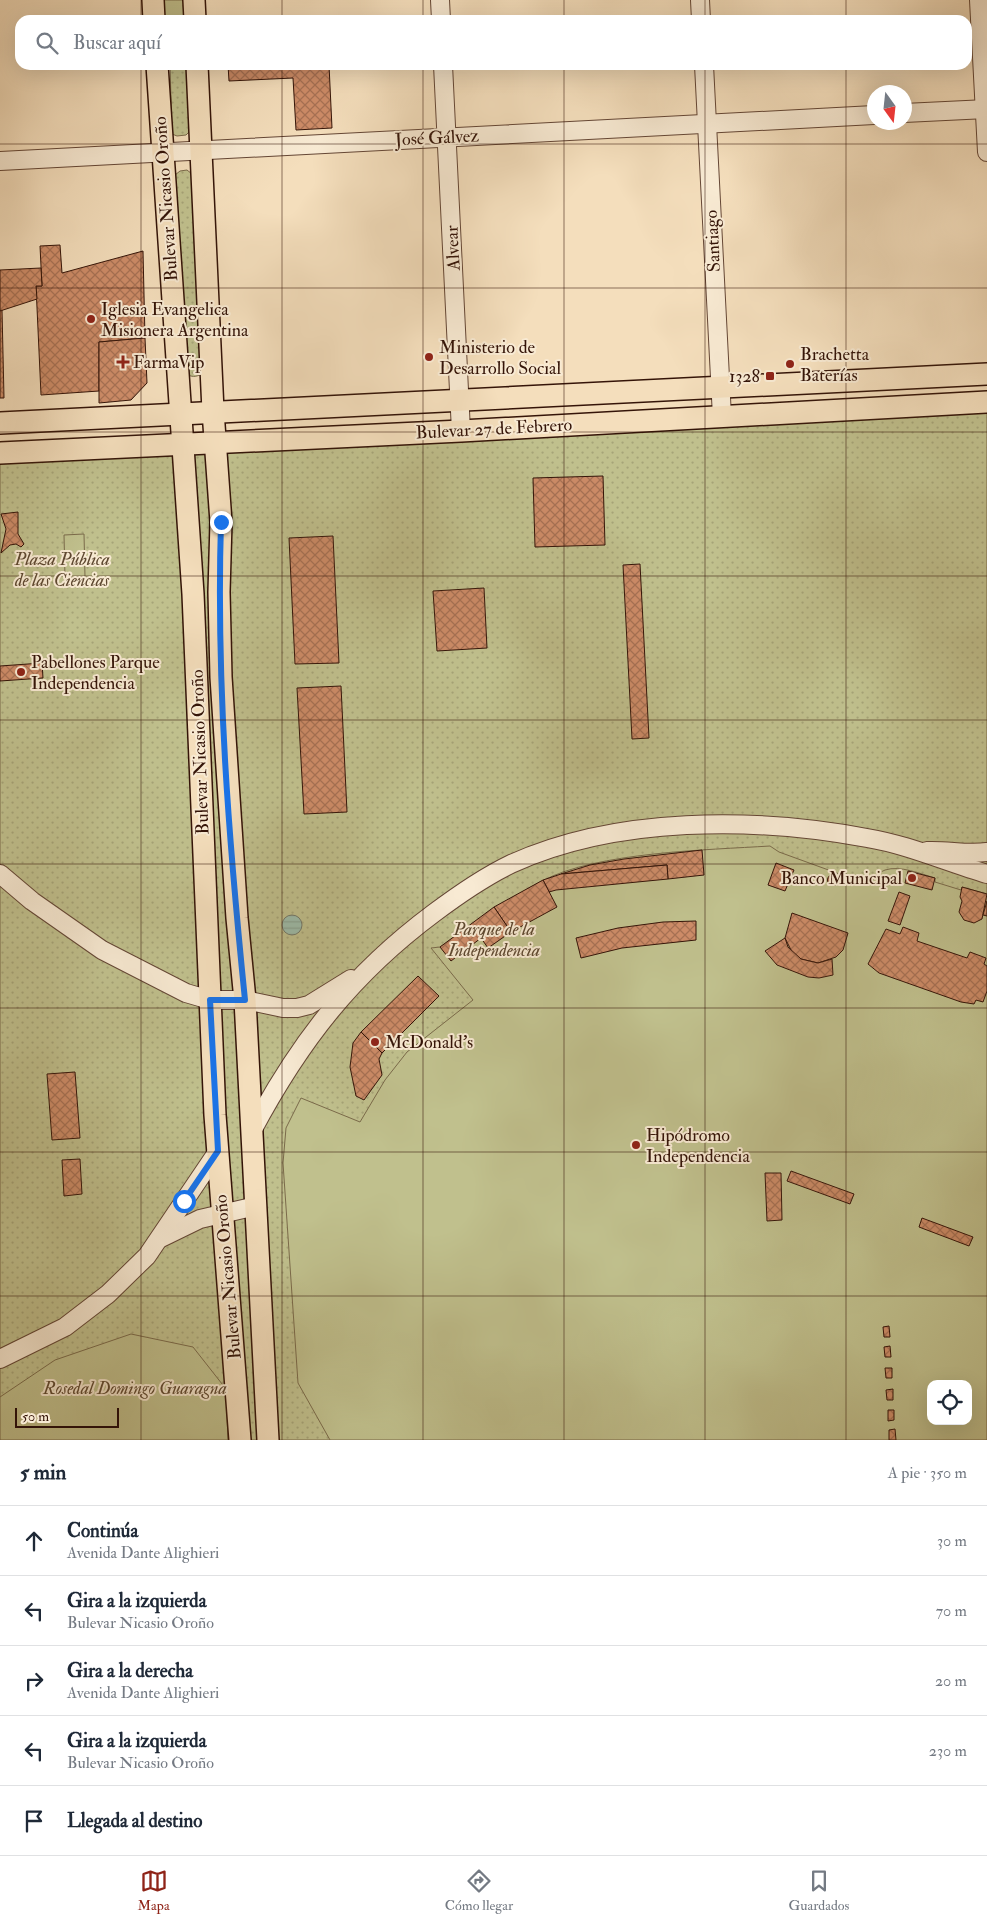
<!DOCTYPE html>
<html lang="es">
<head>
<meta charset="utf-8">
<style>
  body { margin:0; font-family:"IM FELL Double Pica",serif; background:#f2f2f3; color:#1f2937 }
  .controls { position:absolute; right:15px; bottom:15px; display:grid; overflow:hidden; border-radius:10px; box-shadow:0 5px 20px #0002 }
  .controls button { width:45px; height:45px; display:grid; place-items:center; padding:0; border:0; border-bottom:1px solid #e0e1e3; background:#fff; color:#1f2937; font:25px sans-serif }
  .compass { position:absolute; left:867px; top:85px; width:45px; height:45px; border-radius:50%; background:#fff; box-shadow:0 5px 20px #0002; rotate:165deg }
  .scale { position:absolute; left:15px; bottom:12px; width:104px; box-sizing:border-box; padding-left:5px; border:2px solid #341408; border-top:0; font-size:14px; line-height:18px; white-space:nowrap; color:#341408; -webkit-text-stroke:4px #f8ead3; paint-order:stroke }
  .stop { position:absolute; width:15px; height:15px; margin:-11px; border:4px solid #1a73e8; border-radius:50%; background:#fff }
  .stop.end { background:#1a73e8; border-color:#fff; box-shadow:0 1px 5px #0008 }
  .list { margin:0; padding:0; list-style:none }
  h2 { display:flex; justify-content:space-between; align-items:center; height:65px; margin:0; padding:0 20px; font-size:21px }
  h2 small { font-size:16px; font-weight:400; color:#747a83 }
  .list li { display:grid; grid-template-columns:32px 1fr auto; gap:15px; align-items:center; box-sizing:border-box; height:70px; padding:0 20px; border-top:1px solid #e0e1e3 }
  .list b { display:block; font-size:19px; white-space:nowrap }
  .list p { margin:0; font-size:16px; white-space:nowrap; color:#747a83 }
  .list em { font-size:16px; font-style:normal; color:#747a83 }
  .icon { flex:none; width:28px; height:28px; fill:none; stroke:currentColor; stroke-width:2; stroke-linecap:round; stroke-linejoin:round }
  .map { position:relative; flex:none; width:987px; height:1440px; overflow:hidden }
  .search { position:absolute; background:#fff; box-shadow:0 5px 20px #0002; left:15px; right:15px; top:15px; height:55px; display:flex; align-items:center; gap:12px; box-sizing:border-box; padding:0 18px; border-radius:15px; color:#747a83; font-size:19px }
  .sheet { height:415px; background:#fff }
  nav { display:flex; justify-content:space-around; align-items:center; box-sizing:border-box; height:70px; border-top:1px solid #e0e1e3; background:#fff; font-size:14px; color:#747a83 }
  nav a { display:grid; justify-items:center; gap:2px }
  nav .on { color:#8f2418 }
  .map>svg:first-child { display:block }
</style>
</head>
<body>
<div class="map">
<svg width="987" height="1440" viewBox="0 0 987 1440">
  <defs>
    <pattern id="grass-tufts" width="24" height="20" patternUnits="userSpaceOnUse" patternTransform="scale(1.25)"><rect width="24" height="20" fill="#c0c08d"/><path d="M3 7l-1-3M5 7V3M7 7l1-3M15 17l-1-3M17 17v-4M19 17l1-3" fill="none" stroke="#a6a478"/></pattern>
    <pattern id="park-dots" width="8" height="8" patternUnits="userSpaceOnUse" patternTransform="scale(1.25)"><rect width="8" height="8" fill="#c0c08d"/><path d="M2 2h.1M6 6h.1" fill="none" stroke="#a6a478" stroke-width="1.8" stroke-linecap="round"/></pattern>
    <pattern id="water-rules" width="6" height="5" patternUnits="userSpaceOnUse" patternTransform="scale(1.25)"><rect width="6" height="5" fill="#9dbdab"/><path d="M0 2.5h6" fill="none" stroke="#88a292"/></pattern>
    <pattern id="building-cross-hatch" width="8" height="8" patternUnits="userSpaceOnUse" patternTransform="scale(1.25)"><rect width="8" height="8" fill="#cd8c68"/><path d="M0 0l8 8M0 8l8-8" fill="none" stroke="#a77154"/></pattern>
  </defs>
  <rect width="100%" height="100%" fill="#f4debc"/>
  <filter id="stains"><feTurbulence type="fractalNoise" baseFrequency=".004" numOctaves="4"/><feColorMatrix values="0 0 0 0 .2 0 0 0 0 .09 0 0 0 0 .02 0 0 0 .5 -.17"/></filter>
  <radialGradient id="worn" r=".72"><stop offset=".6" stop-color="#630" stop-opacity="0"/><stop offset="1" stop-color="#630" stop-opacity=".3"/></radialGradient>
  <polygon fill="url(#grass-tufts)" stroke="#7a6a4a" points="153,0 194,0 195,20 154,20"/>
  <g fill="url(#park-dots)" stroke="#7a6a4a" fill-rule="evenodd">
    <polygon points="170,65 187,65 190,131 186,135 177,136 172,134"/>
    <path d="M 187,170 L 192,174 L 204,371 C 199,377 193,378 186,374 L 175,175 L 180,171 Z"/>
    <path d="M 987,402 L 987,1440 L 0,1440 L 0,453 ZM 931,1384 L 968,1384 L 968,1421 L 931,1421 Z"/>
  </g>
  <g fill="#c0c08d" stroke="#7a6a4a" fill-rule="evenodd">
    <polygon points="84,534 85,577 65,578 64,535"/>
    <path d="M 770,846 L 779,852 L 867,884 C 874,882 877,873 885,870 C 900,865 921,874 935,878 L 935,882 L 961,890 L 962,887 L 987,894 L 987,1440 L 330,1440 L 298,1383 L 283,1163 L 286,1128 L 301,1098 L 360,1122 L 385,1080 L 407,1052 L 473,1000 L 431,948 L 440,947 C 474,925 507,899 542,881 C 597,852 707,850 770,846 ZM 931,1384 L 968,1384 L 968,1421 L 931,1421 Z"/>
    <polygon points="131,1334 193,1347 226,1389 228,1440 0,1440 0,1397 55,1360"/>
  </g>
  <circle fill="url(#water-rules)" stroke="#73796a" cx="292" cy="925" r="10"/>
  <g fill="url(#building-cross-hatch)" stroke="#341408">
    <polygon points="228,65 329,65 332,128 296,130 293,78 229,81"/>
    <polygon points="60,245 62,273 143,251 145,338 99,342 99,391 41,395 36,286 42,286 40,246"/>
    <polygon points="41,268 42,286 36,286 37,299 0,311 0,270"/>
    <polygon points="2,310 4,398 0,398 0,311"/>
    <polygon points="145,338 147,383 131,400 99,403 99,342"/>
    <polygon points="603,476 605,545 535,547 533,478"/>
    <polygon points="18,512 18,534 24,544 21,547 16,544 10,545 1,553 6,529 1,514"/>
    <polygon points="333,536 339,663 295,664 289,538"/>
    <polygon points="640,564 649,738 632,739 623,565"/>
    <polygon points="484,588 487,648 437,651 433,591"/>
    <polygon points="42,663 43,678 0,681 0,666"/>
    <polygon points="341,686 347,812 304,814 297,688"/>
    <polygon points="702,850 704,875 668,879 667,865 561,874 590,865 624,859"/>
    <polygon points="776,863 794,870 785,891 768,885"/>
    <polygon points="667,865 668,879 556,890 549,892 543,880 561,874"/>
    <polygon points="908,871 935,878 932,890 905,883"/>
    <circle cx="833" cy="880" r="5.5"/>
    <polygon points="543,880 557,907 511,932 494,907"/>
    <polygon points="962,887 987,894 982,919 974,923 964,920 959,912 962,901 960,897"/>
    <polygon points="899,892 910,896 900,925 888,921"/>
    <polygon points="987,901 987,916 983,915"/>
    <polygon points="494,907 511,932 488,948 481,938 451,961 440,947"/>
    <polygon points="792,913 848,933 843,950 836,957 818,963 801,959 793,954 785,938"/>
    <polygon points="696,921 696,940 622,948 581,958 576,938 618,928 663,922"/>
    <polygon points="903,927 919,933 917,941 967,958 970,952 986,958 984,964 987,966 987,991 983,1002 976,1000 974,1004 961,1002 879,973 868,964 886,929 900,934"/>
    <polygon points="785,938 788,947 801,959 818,963 832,959 833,975 819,978 808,977 777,965 765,951"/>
    <polygon points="418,976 439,996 382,1053 361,1032"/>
    <polygon points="361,1032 382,1053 379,1059 382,1075 364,1100 356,1096 350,1067 353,1043"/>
    <polygon points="75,1072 80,1138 52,1140 47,1074"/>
    <polygon points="80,1159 82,1194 64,1196 62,1160"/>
    <polygon points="791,1171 854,1194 850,1204 787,1181"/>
    <polygon points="765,1173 781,1173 782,1220 767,1221"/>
    <polygon points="922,1218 973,1237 969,1246 919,1227"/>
    <polygon points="889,1326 890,1337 884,1337 883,1327"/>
    <polygon points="890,1346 891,1357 885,1357 884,1347"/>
    <polygon points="885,1368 892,1368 892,1378 886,1378"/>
    <polygon points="893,1389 893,1400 887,1400 886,1390"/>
    <polygon points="888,1410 894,1410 894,1420 888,1421"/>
    <polygon points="895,1429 896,1440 889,1440 889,1430"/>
  </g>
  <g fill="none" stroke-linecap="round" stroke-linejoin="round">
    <defs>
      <g id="minor">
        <polyline points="440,0 441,20"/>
        <polyline points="700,0 701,20"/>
        <polyline points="979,0 987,152"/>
        <polyline points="443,65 461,431"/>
        <polyline points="704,65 722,417"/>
        <polyline points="904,113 987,109"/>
        <polyline points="0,161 874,115"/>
        <path d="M 927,851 C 948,850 967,855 987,852"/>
        <polyline points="0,874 32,901 102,950 186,993 210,1000 245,1000 283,1008 297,1008 309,1005 351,979"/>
        <path d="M 252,1131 C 300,1041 352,974 434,913 C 458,895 484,877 511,864 C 616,816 755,817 867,838 C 909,845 946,862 987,874"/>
        <polyline points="161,1238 200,1219 256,1206"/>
        <polyline points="0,1359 65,1327 108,1294 147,1256 218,1151"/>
      </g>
      <g id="major">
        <polyline points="153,0 154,20"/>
        <polyline points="194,0 195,20"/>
        <polyline points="157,65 193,594 215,1115 240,1440"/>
        <polyline points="197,65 213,411 221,522 219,592 221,677 237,918 245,1000 268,1440"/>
        <polyline points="0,423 987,374"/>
        <polyline points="0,453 461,431 987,402"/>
      </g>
    </defs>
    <use href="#minor" stroke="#644635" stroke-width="20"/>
    <use href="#major" stroke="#341408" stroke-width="24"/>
    <use href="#minor" stroke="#f8ead3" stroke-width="18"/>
    <use href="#major" stroke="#f4debc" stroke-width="21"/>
  </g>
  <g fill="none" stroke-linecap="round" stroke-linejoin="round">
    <path stroke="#1a73e8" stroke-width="6" d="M 184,1201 L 218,1151 L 210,1000 L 245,1000 C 229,842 216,682 221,522"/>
  </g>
  <path fill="none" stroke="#341408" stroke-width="1" stroke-opacity="0.55" d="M 141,0 L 141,20M 282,0 L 282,20M 423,0 L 423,20M 564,0 L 564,20M 705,0 L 705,20M 846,0 L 846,20M 141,65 L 141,1440M 282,65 L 282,1440M 423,65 L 423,1440M 564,65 L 564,1440M 705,65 L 705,1440M 846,65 L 846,1440M 0,144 L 987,144M 0,288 L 987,288M 0,432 L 987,432M 0,576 L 987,576M 0,720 L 987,720M 0,864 L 987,864M 0,1008 L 987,1008M 0,1152 L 987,1152M 0,1296 L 987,1296"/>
  <g fill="#8f2418" stroke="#f8ead3" stroke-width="2">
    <circle cx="91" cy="319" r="5"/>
    <circle cx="429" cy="357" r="5"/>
    <path d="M120.5 354.5h5v5h5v5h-5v5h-5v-5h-5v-5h5z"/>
    <circle cx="790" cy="364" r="5"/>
    <rect x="765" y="371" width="10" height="10" rx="2.5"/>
    <circle cx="21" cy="672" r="5"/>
    <circle cx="912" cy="878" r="5"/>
    <circle cx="375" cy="1042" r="5"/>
    <circle cx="636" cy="1145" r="5"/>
  </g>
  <g text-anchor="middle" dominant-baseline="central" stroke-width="4" stroke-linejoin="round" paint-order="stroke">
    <g font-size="18" fill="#341408" stroke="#f8ead3">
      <text transform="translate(437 138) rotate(-3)">José Gálvez</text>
      <text transform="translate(166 199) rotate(-94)">Bulevar Nicasio Oroño</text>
      <text transform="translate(713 241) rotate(-93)">Santiago</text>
      <text transform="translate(453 248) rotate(-93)">Alvear</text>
      <text transform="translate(494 429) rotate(-3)">Bulevar 27 de Febrero</text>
      <text transform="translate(200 752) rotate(-92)">Bulevar Nicasio Oroño</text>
      <text transform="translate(228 1277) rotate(-95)">Bulevar Nicasio Oroño</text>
    </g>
    <g font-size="18" fill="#341408" stroke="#f8ead3" text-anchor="start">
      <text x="101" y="309">Iglesia Evangelica<tspan x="101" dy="21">Misionera Argentina</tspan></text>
      <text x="439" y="347">Ministerio de<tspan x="439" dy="21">Desarrollo Social</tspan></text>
      <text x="800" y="354">Brachetta<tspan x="800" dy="21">Baterías</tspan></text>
      <text x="133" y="362">FarmaVip</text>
      <text x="760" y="376" text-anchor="end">1328</text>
      <text x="31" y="662">Pabellones Parque<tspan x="31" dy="21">Independencia</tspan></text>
      <text x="902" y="878" text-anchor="end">Banco Municipal</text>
      <text x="385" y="1042">McDonald's</text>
      <text x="646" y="1135">Hipódromo<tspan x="646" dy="21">Independencia</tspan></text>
    </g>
    <g font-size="18" font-style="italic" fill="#5e4830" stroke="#f8ead3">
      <text x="62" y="559">Plaza Pública<tspan x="62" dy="21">de las Ciencias</tspan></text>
      <text x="494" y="929">Parque de la<tspan x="494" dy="21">Independencia</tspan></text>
      <text x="135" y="1388">Rosedal Domingo Guaragna</text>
    </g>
  </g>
  <rect width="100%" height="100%" filter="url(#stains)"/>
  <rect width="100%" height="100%" fill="url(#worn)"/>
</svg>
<div class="controls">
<button><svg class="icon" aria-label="locate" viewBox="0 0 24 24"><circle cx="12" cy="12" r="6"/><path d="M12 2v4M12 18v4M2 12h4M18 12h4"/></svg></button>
</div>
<svg class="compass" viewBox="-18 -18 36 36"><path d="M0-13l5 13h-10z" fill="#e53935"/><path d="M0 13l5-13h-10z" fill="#747a83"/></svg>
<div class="scale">50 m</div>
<div class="stop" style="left:184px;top:1201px"></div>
<div class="stop end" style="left:221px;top:522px"></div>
<div class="search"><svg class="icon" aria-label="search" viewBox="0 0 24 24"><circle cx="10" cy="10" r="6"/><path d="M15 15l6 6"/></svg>Buscar aquí</div>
</div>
<section class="sheet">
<h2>5 min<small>A pie · 350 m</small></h2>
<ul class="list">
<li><svg class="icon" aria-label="ahead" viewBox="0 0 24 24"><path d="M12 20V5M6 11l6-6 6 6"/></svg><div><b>Continúa</b><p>Avenida Dante Alighieri</p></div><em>30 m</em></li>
<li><svg class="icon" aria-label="left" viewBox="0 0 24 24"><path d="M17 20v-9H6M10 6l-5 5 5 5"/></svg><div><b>Gira a la izquierda</b><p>Bulevar Nicasio Oroño</p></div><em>70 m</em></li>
<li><svg class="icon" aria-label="right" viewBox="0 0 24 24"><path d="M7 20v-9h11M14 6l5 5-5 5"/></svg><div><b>Gira a la derecha</b><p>Avenida Dante Alighieri</p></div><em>20 m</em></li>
<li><svg class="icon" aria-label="left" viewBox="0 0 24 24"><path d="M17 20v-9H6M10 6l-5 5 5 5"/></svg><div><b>Gira a la izquierda</b><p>Bulevar Nicasio Oroño</p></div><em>230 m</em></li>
<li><svg class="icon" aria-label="arrive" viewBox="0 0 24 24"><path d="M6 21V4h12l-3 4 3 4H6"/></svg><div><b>Llegada al destino</b></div></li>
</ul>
</section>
<nav>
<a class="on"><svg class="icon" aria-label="map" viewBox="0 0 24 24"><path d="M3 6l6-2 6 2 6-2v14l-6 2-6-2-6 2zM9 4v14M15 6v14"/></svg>Mapa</a>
<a><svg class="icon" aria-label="directions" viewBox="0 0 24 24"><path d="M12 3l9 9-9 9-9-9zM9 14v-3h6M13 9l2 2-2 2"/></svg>Cómo llegar</a>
<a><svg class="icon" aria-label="saved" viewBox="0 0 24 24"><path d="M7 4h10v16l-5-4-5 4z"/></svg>Guardados</a>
</nav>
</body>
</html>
